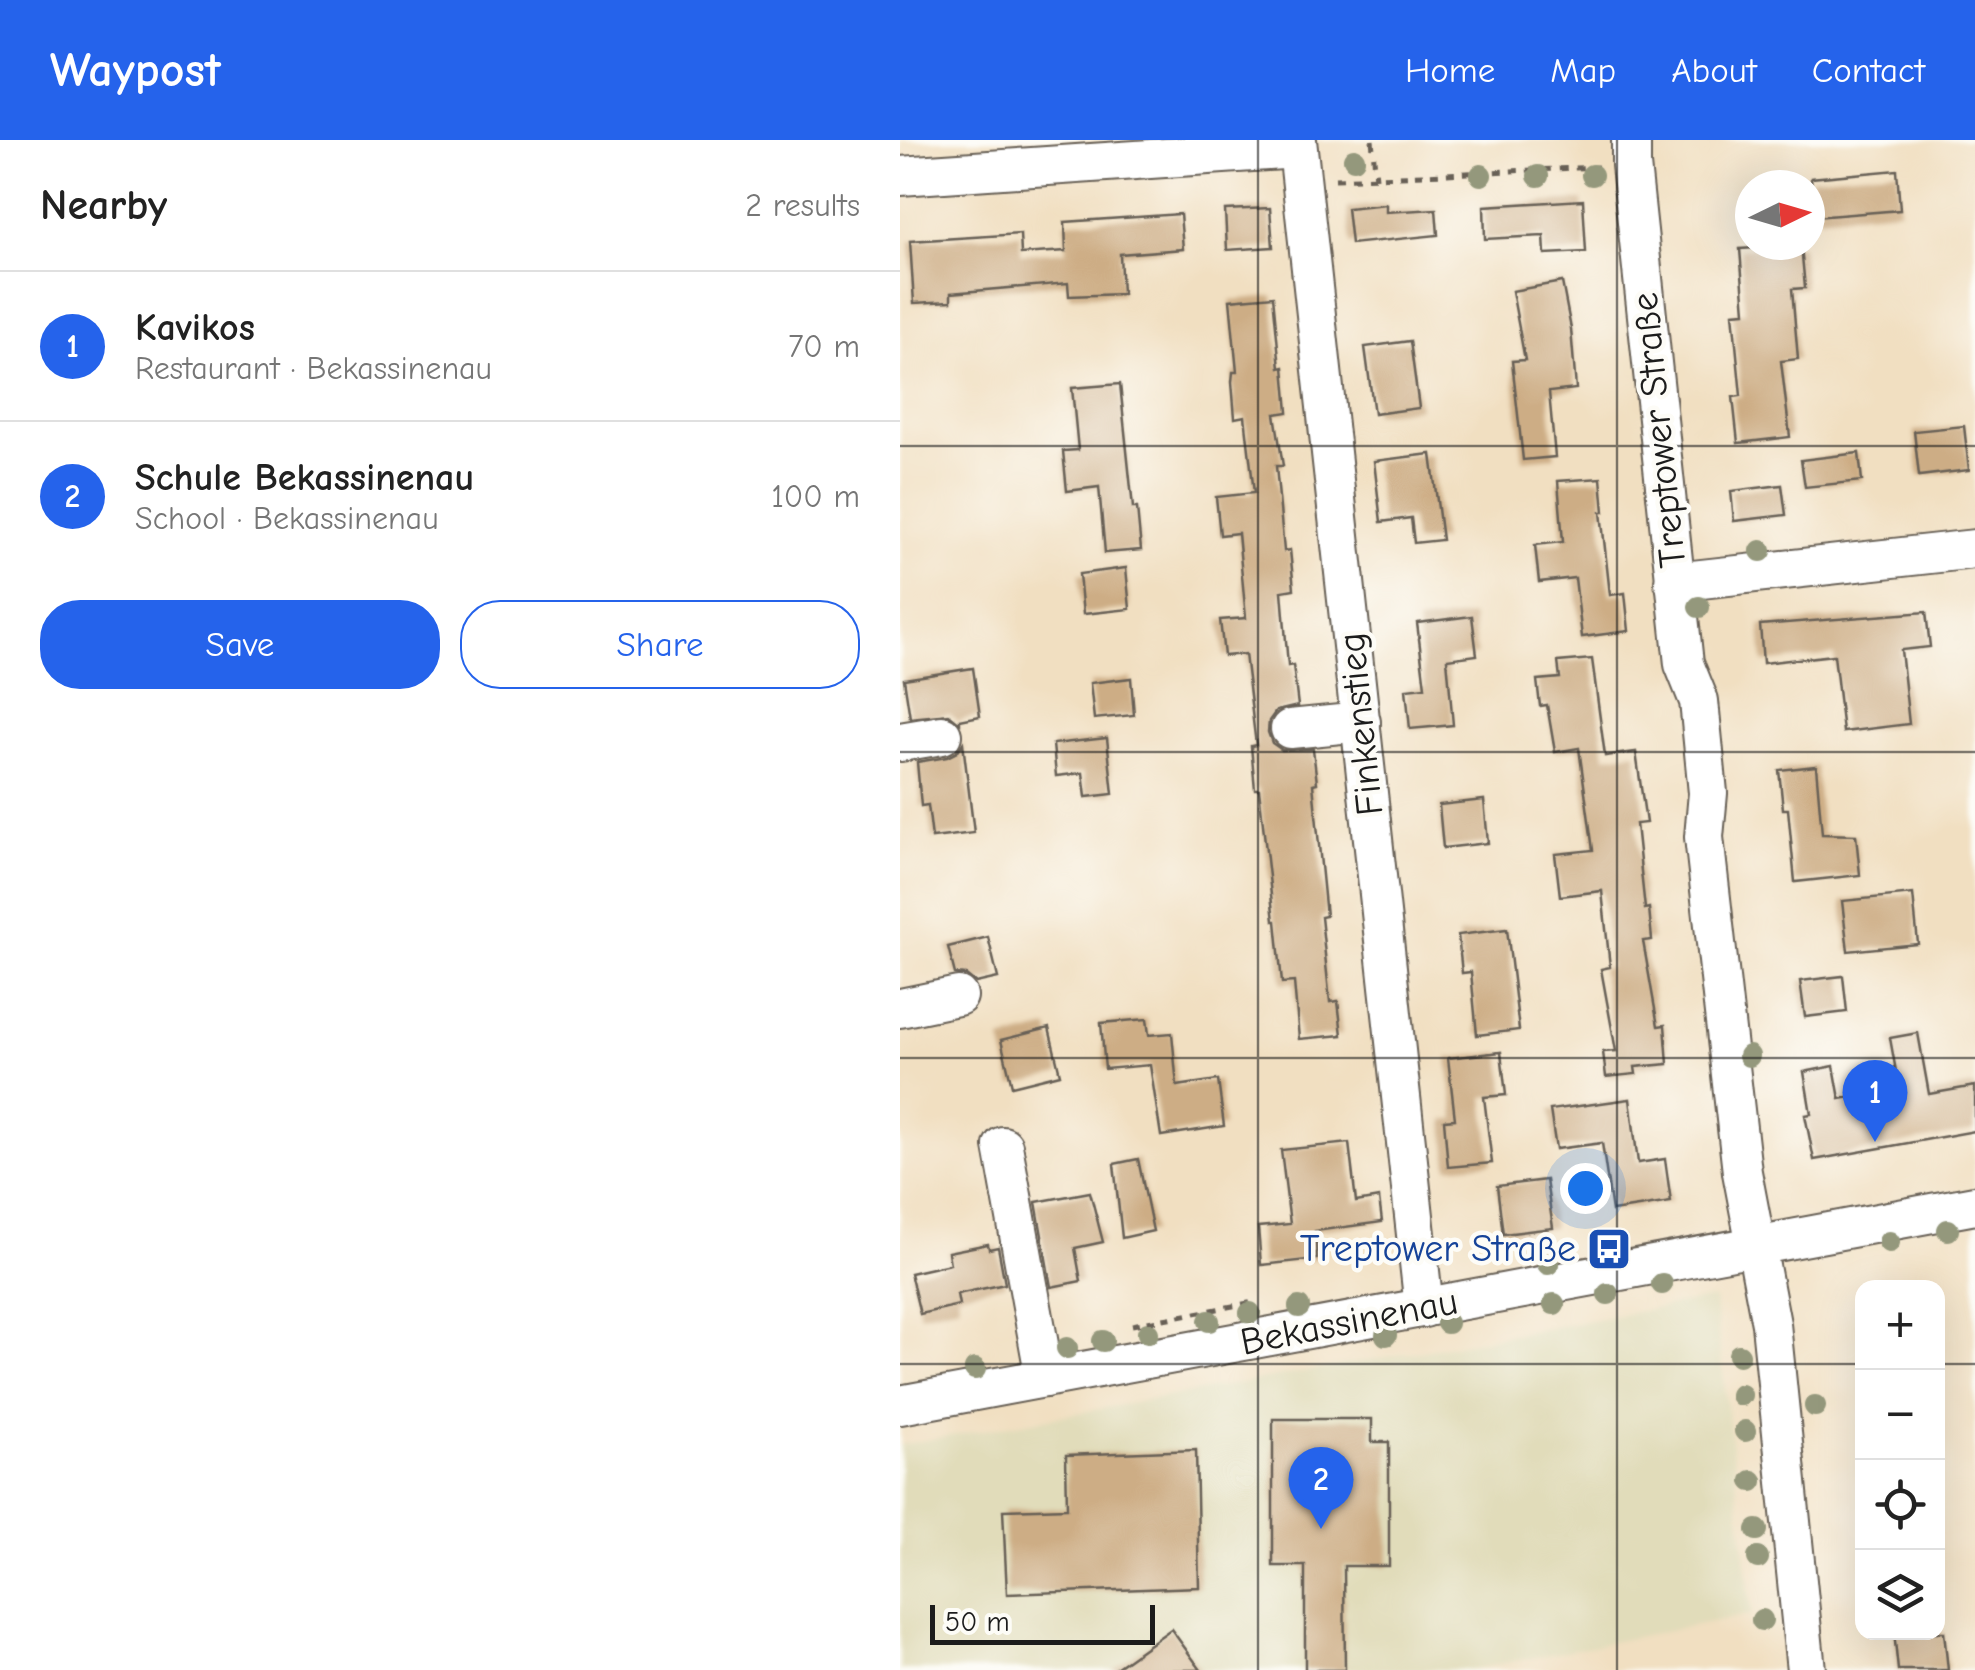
<!DOCTYPE html>
<html lang="en">
<head>
<meta charset="utf-8">
<style>
  body { margin:0; font-family:"Comic Neue",sans-serif; background:#f6f6f6; color:#222 }
  .controls { position:absolute; right:30px; bottom:30px; display:grid; overflow:hidden; border-radius:20px; box-shadow:0 10px 40px #0002 }
  .controls button { width:90px; height:90px; display:grid; place-items:center; padding:0; border:0; border-bottom:2px solid #e0e0e0; background:#fff; color:#222; font:50px sans-serif }
  .compass { position:absolute; left:835px; top:30px; width:90px; height:90px; border-radius:50%; background:#fff; box-shadow:0 10px 40px #0002; rotate:85deg }
  .scale { position:absolute; left:30px; bottom:25px; width:225px; box-sizing:border-box; padding-left:10px; border:5px solid #1c1c1c; border-top:0; font-size:28px; line-height:35px; white-space:nowrap; color:#1c1c1c; -webkit-text-stroke:8px #fdfcf7; paint-order:stroke }
  .you { position:absolute; left:685px; top:1048px; width:35px; height:35px; margin:-25px; border:8px solid #fff; border-radius:50%; background:#1a73e8; box-shadow:0 0 0 15px #1a73e833 }
  .badge { display:grid; place-items:center; width:65px; height:65px; border-radius:50%; background:#2563eb; color:#fff; font-size:32px; font-weight:700 }
  .pin { position:absolute; translate:-50% -82px; filter:drop-shadow(0 2px 5px #0008) }
  .pin::after { content:''; position:absolute; top:52px; width:35px; height:30px; background:inherit; clip-path:polygon(0 0,100% 0,50% 100%) }
  .list { margin:0; padding:0; list-style:none }
  h2 { display:flex; justify-content:space-between; align-items:center; height:130px; margin:0; padding:0 40px; font-size:42px }
  h2 small { font-size:32px; font-weight:400; color:#767676 }
  .list li { display:grid; grid-template-columns:65px 1fr auto; gap:30px; align-items:center; box-sizing:border-box; height:150px; padding:0 40px; border-top:2px solid #e0e0e0 }
  .list b { display:block; font-size:38px; white-space:nowrap }
  .list p { margin:0; font-size:32px; white-space:nowrap; color:#767676 }
  .list em { font-size:32px; font-style:normal; color:#767676 }
  .actions { display:flex; gap:20px; padding:30px 40px }
  .actions a { flex:1; padding:22px 0; border:2px solid #2563eb; border-radius:40px; text-align:center; font-size:35px; color:#2563eb }
  .actions .main { background:#2563eb; color:#fff }
  .icon { flex:none; width:55px; height:55px; fill:none; stroke:currentColor; stroke-width:2; stroke-linecap:round; stroke-linejoin:round }
  .map { position:relative; flex:none; width:1075px; height:1530px; overflow:hidden }
  header { display:flex; align-items:center; gap:60px; box-sizing:border-box; height:140px; padding:0 50px; background:#2563eb; color:#fff }
  header strong { font-size:48px }
  nav { display:flex; gap:55px; margin-inline-start:auto; font-size:35px }
  main { display:flex }
  aside { flex:1; background:#fff }
  .map>svg:first-child { display:block }
</style>
</head>
<body>
<header>
<strong>Waypost</strong>
<nav><a>Home</a><a>Map</a><a>About</a><a>Contact</a></nav>
</header>
<main>
<aside>
<h2>Nearby<small>2 results</small></h2>
<ul class="list">
<li><span class="badge">1</span><div><b>Kavikos</b><p>Restaurant · Bekassinenau</p></div><em>70 m</em></li>
<li><span class="badge">2</span><div><b>Schule Bekassinenau</b><p>School · Bekassinenau</p></div><em>100 m</em></li>
</ul>
<div class="actions"><a class="main">Save</a><a>Share</a></div>
</aside>
<div class="map">
<svg width="1075" height="1530" viewBox="0 0 1075 1530">
  <rect width="100%" height="100%" fill="#fdfcf7"/>
  <filter id="ink" filterUnits="userSpaceOnUse"><feTurbulence type="fractalNoise" baseFrequency=".01" numOctaves="2"/><feDisplacementMap in="SourceGraphic" scale="20" xChannelSelector="R" yChannelSelector="G"/><feConvolveMatrix kernelMatrix="1 2 1 2 8 2 1 2 1" color-interpolation-filters="sRGB"/></filter>
  <filter id="wash" filterUnits="userSpaceOnUse"><feTurbulence type="fractalNoise" baseFrequency=".0048" numOctaves="4" result="noise"/><feDisplacementMap in="SourceGraphic" scale="40" xChannelSelector="R" yChannelSelector="G"/><feGaussianBlur stdDeviation="2.25" result="paint"/><feColorMatrix in="noise" values="0 0 0 0 0 0 0 0 0 0 0 0 0 0 0 0 0 1.4 0 .05"/><feComposite in="paint" operator="in"/></filter>
  <g filter="url(#wash)">
    <rect width="100%" height="100%" fill="#f1dfc1"/>
    <polygon fill="#e1dcba" points="814,1158 852,1474 570,1530 0,1530 0,1305"/>
    <g id="blocks">
      <g fill="#cdad85">
        <polygon points="997,30 1000,70 915,77 911,38"/>
        <polygon points="683,60 686,112 645,114 644,96 585,99 584,66"/>
        <polygon points="486,64 486,72 536,69 538,95 451,104 447,68"/>
        <polygon points="370,68 373,107 327,110 325,70"/>
        <polygon points="280,74 283,109 220,114 222,154 169,156 168,143 51,153 51,161 14,163 10,101 120,94 121,114 166,111 165,82"/>
        <polygon points="901,105 905,148 892,149 898,219 881,221 890,297 838,303 833,257 841,256 833,173 845,172 840,109"/>
        <polygon points="662,142 671,189 676,249 649,252 655,317 623,320 612,221 625,220 612,151"/>
        <polygon points="373,156 380,228 384,227 388,272 375,274 383,326 376,326 384,411 390,410 394,449 382,451 388,526 393,525 398,566 376,571 369,581 368,592 372,603 382,610 413,609 417,643 413,644 426,776 421,777 430,862 438,861 442,895 399,899 394,842 382,843 376,781 374,781 359,649 355,649 351,606 356,605 345,514 324,516 320,480 346,478 338,393 320,395 316,357 354,353 345,276 335,278 332,242 333,232 337,232 330,160"/>
        <polygon points="510,201 519,268 474,274 465,207"/>
        <polygon points="220,244 233,368 237,368 241,410 205,413 199,347 167,351 163,311 178,310 172,248"/>
        <polygon points="1064,286 1069,330 1019,336 1014,291"/>
        <polygon points="959,313 962,341 905,347 901,320"/>
        <polygon points="531,314 542,400 514,403 511,378 481,382 474,321"/>
        <polygon points="701,338 704,372 701,372 710,455 725,453 729,491 682,497 675,438 639,442 635,405 663,402 658,341"/>
        <polygon points="882,345 886,375 834,381 831,351"/>
        <polygon points="226,428 230,469 183,474 179,434"/>
        <polygon points="1026,472 1030,507 1001,510 1009,584 943,592 934,515 863,523 860,485"/>
        <polygon points="572,476 577,515 547,519 553,585 510,589 506,549 525,547 517,483"/>
        <polygon points="692,519 705,616 736,612 746,683 736,684 745,769 749,768 752,800 743,801 758,886 765,885 768,924 735,927 736,934 706,937 703,912 716,911 701,829 710,827 702,751 660,756 655,714 693,710 679,608 655,612 647,565 640,566 637,540 660,538 658,522"/>
        <polygon points="73,528 80,576 60,580 60,583 49,574 10,578 4,539"/>
        <polygon points="231,538 234,575 194,579 190,543"/>
        <polygon points="207,598 213,654 186,657 183,633 156,636 153,604"/>
        <polygon points="63,603 74,693 32,698 28,665 21,666 17,622 47,617 57,612"/>
        <polygon points="916,626 922,694 956,695 960,735 895,742 888,669 883,669 879,630"/>
        <polygon points="584,660 588,703 543,708 539,665"/>
        <polygon points="1013,754 1018,804 948,811 942,761"/>
        <polygon points="607,789 619,890 577,895 571,832 562,833 558,795"/>
        <polygon points="88,797 98,838 76,843 66,835 55,834 48,807"/>
        <polygon points="943,836 947,872 905,877 900,841"/>
        <polygon points="247,879 249,895 272,893 277,946 318,940 324,986 261,996 250,925 205,929 201,883"/>
        <polygon points="149,888 160,934 112,946 101,900"/>
        <polygon points="1018,893 1029,954 1075,946 1075,991 914,1020 905,975 911,974 904,932 934,926 940,959 999,948 990,898"/>
        <polygon points="601,912 606,955 584,957 592,1023 548,1027 544,980 555,979 548,918"/>
        <polygon points="730,959 738,1023 765,1019 771,1062 712,1071 702,1003 656,1009 650,970"/>
        <polygon points="449,1003 456,1062 479,1058 482,1082 415,1091 417,1119 361,1125 358,1087 390,1084 381,1010"/>
        <polygon points="238,1019 253,1091 222,1098 214,1024"/>
        <polygon points="646,1040 653,1088 603,1094 597,1046"/>
        <polygon points="190,1052 203,1102 175,1108 181,1141 151,1147 136,1062"/>
        <polygon points="88,1104 89,1109 98,1107 105,1144 57,1154 59,1165 20,1174 10,1133 50,1124 48,1112"/>
        <polygon points="373,1279 472,1279 472,1302 489,1302 489,1426 444,1426 445,1530 405,1530 405,1426 373,1426"/>
        <polygon points="296,1310 299,1447 107,1454 103,1370 167,1368 166,1315"/>
        <polygon points="271,1489 301,1530 213,1530"/>
        <polygon points="994,1492 1044,1492 1048,1530 998,1530"/>
      </g>
    </g>
  </g>
  <g filter="url(#ink)">
    <use href="#blocks" fill-opacity="0" stroke="#676056" stroke-width="2.5"/>
    <g fill="none" stroke-linecap="round" stroke-linejoin="round">
      <defs>
        <g id="minor">
          <polyline points="397,0 524,1168"/>
          <polyline points="731,0 731,25 784,524 799,561 808,653 804,697 842,1032 871,1184 906,1530"/>
          <polyline points="0,36 397,9"/>
          <polyline points="774,442 1075,409"/>
          <polyline points="390,589 461,582"/>
          <polyline points="0,602 42,595"/>
          <polyline points="0,868 58,856"/>
          <polyline points="103,1006 145,1238"/>
          <polyline points="0,1265 1075,1065"/>
        </g>
      </defs>
      <use href="#minor" stroke="#676056" stroke-width="42"/>
      <g stroke="#676056" stroke-width="5" stroke-dasharray="8 8" stroke-linecap="butt">
        <polyline points="472,0 476,38"/>
        <polyline points="435,39 698,27"/>
        <polyline points="232,1185 354,1162"/>
      </g>
      <use href="#minor" stroke="#fff" stroke-width="38"/>
    </g>
    <g fill="#94987c">
      <circle cx="454" cy="19" r="11"/>
      <circle cx="581" cy="35" r="11"/>
      <circle cx="692" cy="35" r="11"/>
      <circle cx="638" cy="36" r="11"/>
      <circle cx="861" cy="411" r="11"/>
      <circle cx="799" cy="467" r="11"/>
      <circle cx="849" cy="916" r="11"/>
      <circle cx="1048" cy="1090" r="11"/>
      <circle cx="989" cy="1102" r="11"/>
      <circle cx="648" cy="1124" r="11"/>
      <circle cx="762" cy="1144" r="11"/>
      <circle cx="708" cy="1154" r="11"/>
      <circle cx="654" cy="1164" r="11"/>
      <circle cx="399" cy="1167" r="11"/>
      <circle cx="350" cy="1173" r="11"/>
      <circle cx="309" cy="1181" r="11"/>
      <circle cx="547" cy="1183" r="11"/>
      <circle cx="248" cy="1193" r="11"/>
      <circle cx="486" cy="1195" r="11"/>
      <circle cx="203" cy="1201" r="11"/>
      <circle cx="167" cy="1208" r="11"/>
      <circle cx="839" cy="1215" r="11"/>
      <circle cx="75" cy="1229" r="11"/>
      <circle cx="841" cy="1255" r="11"/>
      <circle cx="915" cy="1266" r="11"/>
      <circle cx="845" cy="1291" r="11"/>
      <circle cx="852" cy="1341" r="11"/>
      <circle cx="857" cy="1390" r="11"/>
      <circle cx="858" cy="1418" r="11"/>
      <circle cx="862" cy="1480" r="11"/>
    </g>
  </g>
  <path fill="none" stroke="#1c1c1c" stroke-width="2.5" stroke-opacity="0.55" d="M 358,0 L 358,1530M 717,0 L 717,1530M 0,306 L 1075,306M 0,612 L 1075,612M 0,918 L 1075,918M 0,1224 L 962,1224M 1038,1224 L 1075,1224"/>
  <defs>
    <symbol id="bus-square" viewBox="-11 -11 22 22"><rect x="-9" y="-9" width="18" height="18" rx="4" fill="#1a4fb4" stroke="#fdfcf7"/><path d="M-5-6H5V4H4V6H2V4H-2V6H-4V4H-5ZM-3.5-4V0h7V-4ZM-3.5 1.2v1.5H-2V1.2ZM2 1.2v1.5H3.5V1.2Z" fill="#fff"/></symbol>
  </defs>
  <g fill-rule="evenodd">
    <use href="#bus-square" x="684" y="1084" width="50" height="50"/>
  </g>
  <g text-anchor="middle" dominant-baseline="central" stroke-width="9" stroke-linejoin="round" paint-order="stroke">
    <g font-size="38" fill="#1c1c1c" stroke="#fdfcf7">
      <text transform="translate(759 290) rotate(-96)">Treptower Straße</text>
      <text transform="translate(461 584) rotate(-96)">Finkenstieg</text>
      <text transform="translate(449 1182) rotate(-11)">Bekassinenau</text>
    </g>
    <g font-size="38" fill="#164399" stroke="#fdfcf7" text-anchor="end">
      <text x="676" y="1109">Treptower Straße</text>
    </g>
  </g>
</svg>
<div class="controls">
<button>+</button>
<button>−</button>
<button><svg class="icon" aria-label="locate" viewBox="0 0 24 24"><circle cx="12" cy="12" r="6"/><path d="M12 2v4M12 18v4M2 12h4M18 12h4"/></svg></button>
<button><svg class="icon" aria-label="layers" viewBox="0 0 24 24"><path d="M12 4l9 5-9 5-9-5zM3 14l9 5 9-5"/></svg></button>
</div>
<svg class="compass" viewBox="-18 -18 36 36"><path d="M0-13l5 13h-10z" fill="#e53935"/><path d="M0 13l5-13h-10z" fill="#767676"/></svg>
<div class="scale">50 m</div>
<div class="you"></div>
<div class="pin badge" style="left:975px;top:1002px">1</div>
<div class="pin badge" style="left:421px;top:1389px">2</div>
</div>
</main>
</body>
</html>
